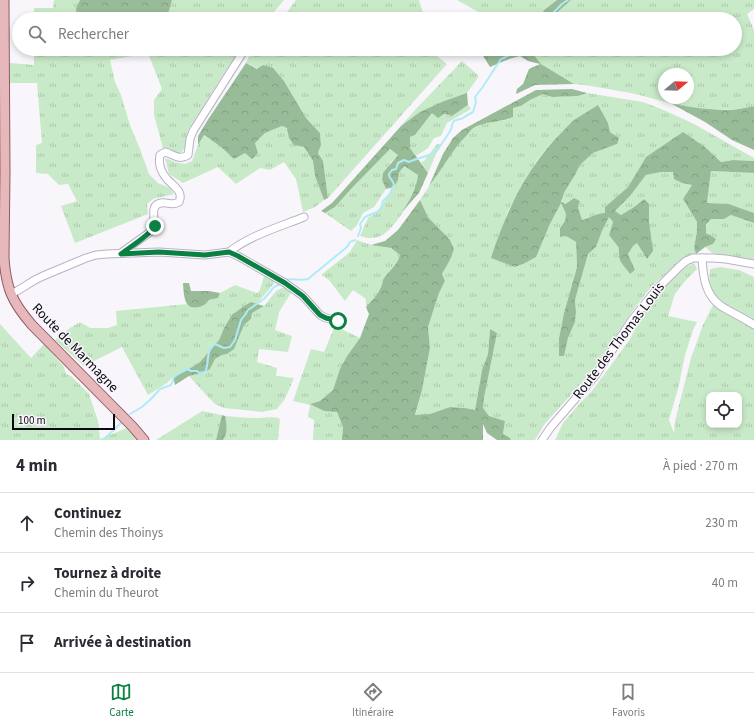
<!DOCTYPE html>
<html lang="fr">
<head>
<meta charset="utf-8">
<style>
  body { margin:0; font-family:"Source Sans 3",sans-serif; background:#f2f2f3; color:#2b2b33 }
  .controls { position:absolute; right:12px; bottom:12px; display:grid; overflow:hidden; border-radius:8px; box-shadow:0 2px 6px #0003 }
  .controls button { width:36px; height:36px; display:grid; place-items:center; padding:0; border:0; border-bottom:1px solid #e1e1e2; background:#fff; color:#2b2b33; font:20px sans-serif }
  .compass { position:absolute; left:658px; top:68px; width:36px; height:36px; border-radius:50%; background:#fff; box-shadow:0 2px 6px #0003; rotate:71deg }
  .scale { position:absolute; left:12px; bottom:10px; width:103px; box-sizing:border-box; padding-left:4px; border:2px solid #0d0911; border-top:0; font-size:11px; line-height:14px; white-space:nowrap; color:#0d0911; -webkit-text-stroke:3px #f8f6fb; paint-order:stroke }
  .stop { position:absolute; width:12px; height:12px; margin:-9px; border:3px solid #0b8043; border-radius:50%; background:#fff }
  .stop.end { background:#0b8043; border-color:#fff; box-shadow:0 1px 4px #0008 }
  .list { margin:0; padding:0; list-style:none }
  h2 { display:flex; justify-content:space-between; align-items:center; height:52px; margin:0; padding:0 16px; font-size:17px }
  h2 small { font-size:13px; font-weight:400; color:#7c7c81 }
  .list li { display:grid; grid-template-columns:26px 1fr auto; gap:12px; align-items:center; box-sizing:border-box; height:60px; padding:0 16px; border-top:1px solid #e1e1e2 }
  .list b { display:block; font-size:15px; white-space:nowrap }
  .list p { margin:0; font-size:13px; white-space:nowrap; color:#7c7c81 }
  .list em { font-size:13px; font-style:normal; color:#7c7c81 }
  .icon { flex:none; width:22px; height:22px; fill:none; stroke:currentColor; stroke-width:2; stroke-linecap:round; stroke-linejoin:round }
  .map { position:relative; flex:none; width:754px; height:440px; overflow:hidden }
  .search { position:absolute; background:#fff; box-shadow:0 2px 6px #0003; left:12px; right:12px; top:12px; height:44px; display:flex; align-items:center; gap:10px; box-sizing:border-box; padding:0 14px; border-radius:22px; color:#7c7c81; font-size:15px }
  .sheet { height:232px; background:#fff }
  nav { display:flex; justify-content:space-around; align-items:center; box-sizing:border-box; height:56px; border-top:1px solid #e1e1e2; background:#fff; font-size:11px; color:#7c7c81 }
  nav a { display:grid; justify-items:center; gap:2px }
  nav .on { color:#0b8043 }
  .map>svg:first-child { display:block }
</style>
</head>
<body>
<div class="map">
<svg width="754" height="440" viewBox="0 0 754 440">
  <defs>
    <pattern id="grass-tufts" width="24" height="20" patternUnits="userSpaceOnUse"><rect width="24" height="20" fill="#c9eac8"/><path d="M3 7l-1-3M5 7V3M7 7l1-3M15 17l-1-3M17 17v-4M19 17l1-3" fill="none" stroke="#abc7ab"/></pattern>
    <pattern id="forest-crowns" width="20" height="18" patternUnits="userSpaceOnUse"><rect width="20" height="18" fill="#99bc98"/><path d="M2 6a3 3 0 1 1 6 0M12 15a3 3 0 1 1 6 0" fill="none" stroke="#83a082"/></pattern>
  </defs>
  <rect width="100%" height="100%" fill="#f8f6fb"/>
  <g fill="url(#grass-tufts)" fill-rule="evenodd">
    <polygon points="54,0 80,0 76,8 77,19 34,19 34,8 53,8"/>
    <polygon points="172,0 284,0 274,12 266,19 158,19 159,15 170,6"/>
    <polygon points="296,0 419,0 423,13 426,19 279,19 287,12"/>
    <polygon points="457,0 557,0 544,10 539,18 539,19 491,19"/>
    <path d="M 571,0 L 754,0 L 754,9 L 747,14 L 754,30 L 754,106 L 743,109 L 709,110 L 672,104 L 636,94 L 585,85 L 574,84 L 541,64 L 529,49 L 735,49 L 735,19 L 550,19 ZM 664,74 L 688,74 L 688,98 L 664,98 Z"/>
    <polygon points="34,49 241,49 226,70 188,130 186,144 183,151 178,154 163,148 154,115 154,100 162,89 148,53 110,60 115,82 121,95 130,125 140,149 149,174 158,183 170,188 174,194 153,199 147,204 148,214 75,243 61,206 77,201 68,184 59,185 48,174 36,173 36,145 42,143 37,83 10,83 10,63 34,65"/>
    <polygon points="252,49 431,49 433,53 447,64 328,198 323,161 318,153 321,145 320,133 306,118 284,81 246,63"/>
    <polygon points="462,61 479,76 467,93 444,101 401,126 415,110"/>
    <path d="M 587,93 L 643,102 L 666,111 L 694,124 L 754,158 L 754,161 L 733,160 L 721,162 L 705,147 L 646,157 L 628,187 L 605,207 L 605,213 C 597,213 590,218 582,220 L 578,207 L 580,200 L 566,204 L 561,203 L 566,214 L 565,221 L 560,228 L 560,237 L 566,236 L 576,242 L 577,267 L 564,313 L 559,338 L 560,356 L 564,355 L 568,338 L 575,322 L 576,312 L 575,300 L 588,253 L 596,247 L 602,231 L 609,216 L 613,222 L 609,235 L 619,248 L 618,255 L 630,274 L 635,270 L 628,254 L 633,246 L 637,242 L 647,259 L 649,222 L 649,204 L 644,199 L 634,207 L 621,215 L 615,211 L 630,196 L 646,175 L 661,172 L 673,172 L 682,183 L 692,185 L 683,199 L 697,222 L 697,231 L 694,248 L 696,254 L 681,260 L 651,287 L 634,309 L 592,371 L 560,407 L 550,418 L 544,425 L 535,440 L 511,440 L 510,438 L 503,434 L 505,421 L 489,416 L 483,408 L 484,398 L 497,333 L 490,329 L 488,354 L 482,370 L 475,410 L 465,408 L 450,407 L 430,414 L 415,416 L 422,390 L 430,348 L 428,327 L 439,293 L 445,281 L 442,274 L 450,260 L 436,225 L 428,217 L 420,200 L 451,153 L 461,140 L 472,129 L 486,122 L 507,120 L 513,117 L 512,108 L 521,106 L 530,100 L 543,94 L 552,97 L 578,96 ZM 574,120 L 608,123 L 610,132 L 614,134 L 617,144 L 593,153 L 580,165 L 575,175 L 565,191 L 561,203 L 549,226 L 523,264 L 515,267 L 492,258 L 508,211 L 537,160 L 551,143 Z"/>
    <polygon points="468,105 471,109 447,123 441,136 434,138 428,148 416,156 410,148 410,137 415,135 432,113 444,114 445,115 452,116"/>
    <path d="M 282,126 L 288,128 C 290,141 290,144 304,147 L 313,161 L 315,176 L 324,200 L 315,207 L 303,212 L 296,179 L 284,162 L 270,170 L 260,168 L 236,184 L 218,167 L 183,183 L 169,174 L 165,158 L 175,162 L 185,164 L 192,161 L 198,145 L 203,135 L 221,147 L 234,159 L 245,152 L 258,153 L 255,143 L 265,133 Z"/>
    <polygon points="437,144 442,145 436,154 428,173 421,162 424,161"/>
    <polygon points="390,149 398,155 390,163 382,180 386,189 374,207 363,213 357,225 351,231 325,213 335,207 352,188"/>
    <path d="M 404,166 L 418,175 C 417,178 417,182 417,185 C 414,197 395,227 384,234 C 377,239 368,239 360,236 L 368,218 L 378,212 L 398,180 L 399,173 Z"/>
    <polygon points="711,171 754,173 754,213 729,204 707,203"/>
    <path d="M 731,215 L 754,223 L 754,260 L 712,253 L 705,247 L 713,244 C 706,233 702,230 711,219 L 724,219 Z"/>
    <path d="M 357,240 L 371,245 L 391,248 L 400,255 C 397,267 390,268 384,278 C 382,281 383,283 381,287 C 378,295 372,300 366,307 L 366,299 L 353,290 L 345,301 L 329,280 L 321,275 L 350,252 Z"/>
    <path d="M 694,263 L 697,269 L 686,280 L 675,294 L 668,316 L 697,322 L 693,330 L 685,355 L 679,385 L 669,420 L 674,433 L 675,421 L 684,386 L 691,358 L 703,325 L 713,305 C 726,314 741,321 754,329 L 754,440 L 555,440 L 563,423 L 580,403 L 592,391 L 630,339 L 643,313 L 673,278 L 684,268 ZM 709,395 L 739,395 L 739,425 L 709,425 Z"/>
    <path d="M 720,267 L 739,270 L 754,277 L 754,321 C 743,315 716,302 712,290 C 709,283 709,276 710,269 Z"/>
    <polygon points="264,276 275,282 257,304 251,302 244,306 224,328 219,340 200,362 184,372 173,377 167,383 148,395 122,347 84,366 55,340 70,328 80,322 90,328 108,328 117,325 116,311 187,304 194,307 209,300 218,298 220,293 235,285 257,293 260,290"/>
    <polygon points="284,287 291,293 279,312 275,330 292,336 288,352 259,349 257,362 277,368 276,376 294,378 285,399 277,409 262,412 224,408 215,404 210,399 189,376 203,373 210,369 215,359 222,355 227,354 238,339 244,325 251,319 252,313 264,306 276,291"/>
    <polygon points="0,324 31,358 44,344 64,367 66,374 71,376 89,394 98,421 100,439 127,428 136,440 0,440"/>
    <polygon points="335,326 360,338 347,356 340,370 333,390 320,401 311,404 324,411 337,411 343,427 342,440 313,440 314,420 308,417 310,405 293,401 311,349 324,352"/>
    <polygon points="202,411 222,415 216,440 156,440"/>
    <path d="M 225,416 C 236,417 247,418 258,418 C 266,418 273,416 280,419 L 278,440 L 223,440 C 228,434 227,423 225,416 Z"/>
  </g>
  <g fill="url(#forest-crowns)">
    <polygon points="80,0 172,0 168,14 159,15 158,19 77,19 76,8"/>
    <polygon points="557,0 571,0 550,19 539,19 539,18 544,10"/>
    <polygon points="487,49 529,49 541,64 574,84 535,85 516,94 517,89 523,84 529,69 540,64 528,61 520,56 509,59 490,67 482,54"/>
    <polygon points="246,63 257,69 263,65 273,68 284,81 306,118 320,133 321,145 318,153 323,161 328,198 324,200 315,176 313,161 304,147 294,145 289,138 287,128 282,126 265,133 255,143 258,153 252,159 245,153 234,159 221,147 204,135 198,145 198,136 209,118"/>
    <path d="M 572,89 L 587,93 L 578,96 L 552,97 L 543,94 L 530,100 L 521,106 L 513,108 L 513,117 C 500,123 486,120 472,129 C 470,131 468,134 466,136 C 451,151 442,170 429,186 L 443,154 L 453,138 L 462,130 L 536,90 Z"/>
    <path d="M 467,93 L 468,105 L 452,116 L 444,114 L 438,118 L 432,113 L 415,135 L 410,137 L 410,148 L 428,173 L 419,193 L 402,212 C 410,200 416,190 418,175 L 404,166 L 399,173 L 398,180 L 394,187 L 386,189 L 382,180 L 383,173 L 398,155 L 390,149 L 352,188 L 335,207 L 325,213 L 321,211 L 332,203 L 401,126 L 420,112 L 444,101 Z"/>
    <path d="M 672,104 C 699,108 727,114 754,106 L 754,150 L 732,140 L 705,122 Z"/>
    <path d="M 598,105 L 608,123 L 610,132 L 619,138 L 617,144 L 593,153 L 580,165 L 575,175 L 565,191 L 561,202 L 566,204 L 574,198 L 580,201 L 578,207 L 582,220 C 590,218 597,213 605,213 L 605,207 L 628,187 L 646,157 L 683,132 L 705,147 L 721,162 L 733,160 L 754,161 L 754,173 L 711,171 L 707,203 L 729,204 L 754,213 L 754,223 L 731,215 L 724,219 L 711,219 L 706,225 L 706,233 L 716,239 L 713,244 L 705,247 L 696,254 L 694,248 L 697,231 L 697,222 L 683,199 L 692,185 L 682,183 L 674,179 L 673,172 L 661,172 L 646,175 L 630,196 L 615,211 L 621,215 L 634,207 L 644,199 L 649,204 L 649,222 L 653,251 L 647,259 L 637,243 L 633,246 L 628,254 L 635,270 L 630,274 C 623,264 617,261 619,248 L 609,235 L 613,222 L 609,217 L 602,231 L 596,247 L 588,254 L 575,300 L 576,312 L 575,322 L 568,338 L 564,356 L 559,356 L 559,338 L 564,313 L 577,267 L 576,242 L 566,236 L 560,237 L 560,228 L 565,221 L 566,214 L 561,203 L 549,226 L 536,257 L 523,264 L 515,267 L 491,258 C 506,211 528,165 563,131 C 567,127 570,123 574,120 C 582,115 590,110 598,105 Z"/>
    <path d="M 420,200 L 428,217 L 450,240 L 454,249 L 450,260 L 442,274 L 445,281 L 439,293 L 428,327 L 430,348 L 422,390 L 415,415 L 430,414 L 450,407 L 465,408 L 475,410 L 482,370 L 488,354 L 490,329 L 497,333 L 484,398 L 483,408 L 489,416 L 505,421 L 503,434 L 510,438 L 511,440 L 497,440 L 487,433 L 483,424 L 483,440 L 342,440 L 343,427 L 337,412 L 324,411 L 310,404 L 320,401 L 333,390 L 340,369 L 347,356 L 360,338 L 369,314 L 366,307 C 372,300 378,295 381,287 C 383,283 382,281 384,278 C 390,269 397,266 400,255 L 391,248 L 371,245 L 385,241 L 398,230 Z"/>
    <path d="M 183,283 L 189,283 L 191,291 L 209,291 L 220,293 L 218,298 C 216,299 211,299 209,300 C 207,302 206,304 204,305 C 184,314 184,297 183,283 Z"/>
    <polygon points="251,302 264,306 252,313 251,319 244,325 234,349 227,354 222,355 215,359 210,369 203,373 189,376 175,385 173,377 184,372 200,362 219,340 224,328 232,315 244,306"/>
    <path d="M 222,415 L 225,416 C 227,423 228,434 223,440 L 216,440 Z"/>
  </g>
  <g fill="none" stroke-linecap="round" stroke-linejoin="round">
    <g stroke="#afebf8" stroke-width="2">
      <polyline points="547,19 562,4 568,0"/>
      <path d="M 358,236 L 361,228 L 360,224 L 365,217 L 377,212 L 381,208 L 383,201 L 389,195 L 394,185 L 393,182 L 389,176 L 389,174 L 392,170 L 396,169 L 398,163 L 404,160 L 409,162 C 417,158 432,156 437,150 C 440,146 449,134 451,129 C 452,127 452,123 454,121 C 456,119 460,120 463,118 C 466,116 469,114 473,112 L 476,102 L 475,97 L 482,88 L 501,59 L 506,57 L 520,49"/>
      <path d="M 285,280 C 293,278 300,281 308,279 L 347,247 L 350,242 L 355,240"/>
      <path d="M 130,414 L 142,407 L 152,398 L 160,389 L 171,385 L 174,377 L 183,371 L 187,369 L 191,371 L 197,371 L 199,373 L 205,372 C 210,363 205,350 215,344 L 224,348 L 230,347 L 235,340 L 241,320 L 245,315 L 248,310 L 264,299 L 274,287 L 282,283"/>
      <polyline points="103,440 121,423"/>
    </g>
    <defs>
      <g id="minor">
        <path d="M 229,252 C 251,235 279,227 304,217"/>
        <path d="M 121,253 L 153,230 C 157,221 148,205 161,203 C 168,202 173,206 179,202 C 184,191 173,186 167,179 C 161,172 158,164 160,155 L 165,152 C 173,154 179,161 188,155 L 190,139 L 193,131 L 245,49"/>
        <path d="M 702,258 C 703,276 705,295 721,306 C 732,313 744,318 754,325"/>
        <path d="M 11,294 C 22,289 31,281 43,276 L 86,258 L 96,255 L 107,254 L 159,252 L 205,255 L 229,252 L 238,256 L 285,283 L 303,296 L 320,315 L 326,318 L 338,321"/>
        <polyline points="542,440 551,427 595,376 632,320 648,300 658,288 679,267 686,261 693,258 713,258 726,259 754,264"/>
      </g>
      <path id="major" d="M 4,0 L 5,172 L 4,258 C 6,288 12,302 32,325 L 132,426 L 144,440"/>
    </defs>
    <use href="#minor" stroke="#bbb0c8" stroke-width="9"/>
    <use href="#major" stroke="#905b62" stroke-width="11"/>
    <use href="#minor" stroke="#fff" stroke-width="7"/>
    <use href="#major" stroke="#e6b7bb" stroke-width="9"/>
  </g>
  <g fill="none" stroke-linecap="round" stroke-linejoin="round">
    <path stroke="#0b8043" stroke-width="5" d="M 155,226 C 150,235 130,247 121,254 L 159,252 L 205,255 L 229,252 L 238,256 L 285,283 L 303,296 L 320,315 L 326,318 L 338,321"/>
  </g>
  <g text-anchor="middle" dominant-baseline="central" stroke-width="3" stroke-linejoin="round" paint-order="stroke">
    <g font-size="14" fill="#0d0911" stroke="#f8f6fb">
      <text transform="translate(619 341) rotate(-53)">Route des Thomas Louis</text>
      <text transform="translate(75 348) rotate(46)">Route de Marmagne</text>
    </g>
  </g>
</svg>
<div class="controls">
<button><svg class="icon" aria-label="locate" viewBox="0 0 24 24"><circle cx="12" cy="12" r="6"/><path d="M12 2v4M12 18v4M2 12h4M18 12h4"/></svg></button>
</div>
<svg class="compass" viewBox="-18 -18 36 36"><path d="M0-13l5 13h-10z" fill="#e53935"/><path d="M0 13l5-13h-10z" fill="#7c7c81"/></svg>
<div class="scale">100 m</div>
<div class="stop" style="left:338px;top:321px"></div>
<div class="stop end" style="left:155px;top:226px"></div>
<div class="search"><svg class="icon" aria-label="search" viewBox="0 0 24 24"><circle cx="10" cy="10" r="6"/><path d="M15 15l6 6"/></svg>Rechercher</div>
</div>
<section class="sheet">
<h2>4 min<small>À pied · 270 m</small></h2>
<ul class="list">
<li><svg class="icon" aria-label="ahead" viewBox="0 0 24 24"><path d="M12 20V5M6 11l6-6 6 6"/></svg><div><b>Continuez</b><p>Chemin des Thoinys</p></div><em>230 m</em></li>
<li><svg class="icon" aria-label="right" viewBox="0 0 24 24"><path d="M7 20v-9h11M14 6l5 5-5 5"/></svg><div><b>Tournez à droite</b><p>Chemin du Theurot</p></div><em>40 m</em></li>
<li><svg class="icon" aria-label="arrive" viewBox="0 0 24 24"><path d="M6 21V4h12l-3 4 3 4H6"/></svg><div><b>Arrivée à destination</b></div></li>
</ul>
</section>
<nav>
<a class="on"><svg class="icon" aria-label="map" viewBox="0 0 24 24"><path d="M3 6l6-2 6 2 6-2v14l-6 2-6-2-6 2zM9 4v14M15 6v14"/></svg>Carte</a>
<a><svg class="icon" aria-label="directions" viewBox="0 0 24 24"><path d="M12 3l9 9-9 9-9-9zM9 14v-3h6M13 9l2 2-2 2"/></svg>Itinéraire</a>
<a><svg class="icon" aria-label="saved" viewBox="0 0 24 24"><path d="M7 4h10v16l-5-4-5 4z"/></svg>Favoris</a>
</nav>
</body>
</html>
